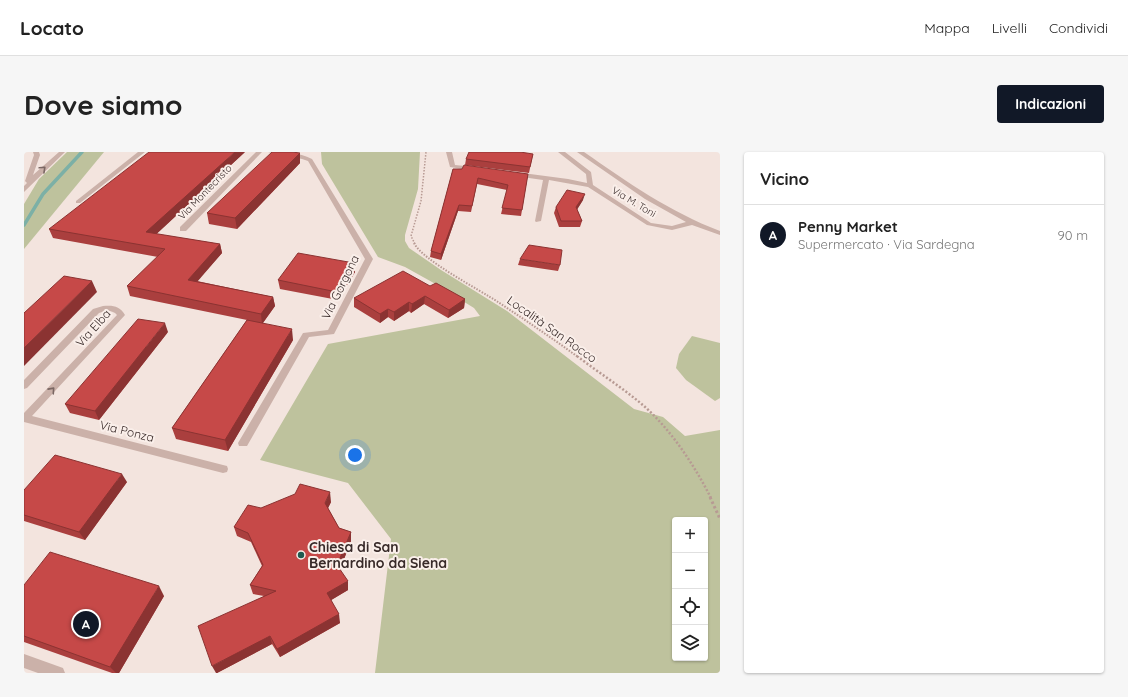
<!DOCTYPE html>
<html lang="it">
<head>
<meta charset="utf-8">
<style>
  body { margin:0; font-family:Quicksand,sans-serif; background:#f6f6f6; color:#222 }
  .controls { position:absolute; right:12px; bottom:12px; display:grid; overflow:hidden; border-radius:4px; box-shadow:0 1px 3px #0004 }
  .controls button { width:36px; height:36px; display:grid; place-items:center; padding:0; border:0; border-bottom:1px solid #e0e0e0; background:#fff; color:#222; font:20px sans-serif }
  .you { position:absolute; left:331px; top:303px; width:14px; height:14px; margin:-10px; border:3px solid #fff; border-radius:50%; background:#1a73e8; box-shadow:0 0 0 6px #1a73e833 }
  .badge { display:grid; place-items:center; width:26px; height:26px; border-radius:50%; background:#111827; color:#fff; font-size:13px; font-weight:700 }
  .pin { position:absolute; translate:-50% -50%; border:2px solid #fff; box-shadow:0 1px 4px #0006 }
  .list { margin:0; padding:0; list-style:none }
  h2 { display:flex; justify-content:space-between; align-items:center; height:52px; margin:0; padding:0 16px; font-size:17px }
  h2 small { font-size:13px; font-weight:400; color:#767676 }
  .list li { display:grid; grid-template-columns:26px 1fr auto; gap:12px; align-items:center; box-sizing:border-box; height:60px; padding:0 16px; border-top:1px solid #e0e0e0 }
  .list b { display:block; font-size:15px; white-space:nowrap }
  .list p { margin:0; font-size:13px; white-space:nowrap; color:#767676 }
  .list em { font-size:13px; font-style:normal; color:#767676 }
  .icon { flex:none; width:22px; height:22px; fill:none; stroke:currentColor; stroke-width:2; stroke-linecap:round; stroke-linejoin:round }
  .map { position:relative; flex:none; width:696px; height:521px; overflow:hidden; border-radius:4px }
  header { display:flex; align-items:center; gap:24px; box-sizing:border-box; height:56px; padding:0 20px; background:#fff; border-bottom:1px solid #e0e0e0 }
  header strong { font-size:19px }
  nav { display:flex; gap:22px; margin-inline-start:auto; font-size:14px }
  .intro { display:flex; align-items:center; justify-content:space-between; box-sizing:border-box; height:96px; padding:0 24px }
  h1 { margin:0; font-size:28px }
  .button { padding:10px 18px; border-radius:4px; background:#111827; color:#fff; font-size:14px; font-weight:700 }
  main { display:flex; gap:24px; padding:0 24px }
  aside { flex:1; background:#fff; border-radius:4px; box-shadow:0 1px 3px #0004 }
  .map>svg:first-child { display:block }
</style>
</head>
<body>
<header>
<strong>Locato</strong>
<nav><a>Mappa</a><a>Livelli</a><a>Condividi</a></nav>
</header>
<div class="intro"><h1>Dove siamo</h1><a class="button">Indicazioni</a></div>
<main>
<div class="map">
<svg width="696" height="521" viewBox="0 0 696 521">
  <rect width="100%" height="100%" fill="#f3e4de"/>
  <g fill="#bec29d" fill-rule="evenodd">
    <polygon points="43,0 80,0 0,97 0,52 15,27"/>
    <path d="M 297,0 L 396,0 L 394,37 L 381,83 L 381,89 L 385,96 L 417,118 L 483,159 L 610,257 L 639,265 L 661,284 L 696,278 L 696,521 L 351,521 L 367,387 L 324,331 L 236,308 L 304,192 L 456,164 L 450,156 L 408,130 L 381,115 L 354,105 L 298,12 ZM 651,368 L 681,368 L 681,506 L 651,506 Z"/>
    <polygon points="668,184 696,191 696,246 691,249 662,228 652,216 655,202"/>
  </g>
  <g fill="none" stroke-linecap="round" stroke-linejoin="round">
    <polyline stroke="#7cb0a6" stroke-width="3.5" points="0,73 19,42 58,0"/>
    <polyline stroke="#b79a93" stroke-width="1.5" stroke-dasharray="1.5 1.5" stroke-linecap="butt" points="391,92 387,84 397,49 402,0"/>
    <path stroke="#b79a93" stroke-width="2" stroke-dasharray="1.5 1.5" stroke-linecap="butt" d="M 390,91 C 398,108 456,138 474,150 C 501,168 528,186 554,205"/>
    <path stroke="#b79a93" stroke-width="2.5" stroke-dasharray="2 2" stroke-linecap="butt" d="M 553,204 C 575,221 599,236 620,254 C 648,279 670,313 687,346"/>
    <polyline stroke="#b79a93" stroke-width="3" stroke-dasharray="2.5 2.5" stroke-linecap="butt" points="686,345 696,367"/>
    <g fill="#cbb1a9" fill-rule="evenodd">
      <polygon points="9,0 15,0 16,3 9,23 35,0 41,0 0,40 0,34 3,31 1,29 10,3"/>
      <polygon points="114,0 121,0 56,51 52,51 52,49"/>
      <polygon points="232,0 238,0 162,79 156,79 156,75"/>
      <path d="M 244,0 C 259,0 275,0 288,7 L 349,107 L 310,182 L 285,185 L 223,294 L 215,294 L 214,291 L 279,181 L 304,178 L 341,107 L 284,9 L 278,7 Z"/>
      <polygon points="422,0 428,0 431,13 451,15 454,17 451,19 426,15"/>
      <path d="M 534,0 L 541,0 L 567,20 L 569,33 L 627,71 L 648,74 L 662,70 L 621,47 L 553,0 L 560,0 C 603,30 646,60 696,79 L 696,83 L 668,73 L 648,78 L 623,73 L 564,35 L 525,28 L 517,69 L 512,70 L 511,69 L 519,28 L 491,24 L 488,22 L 491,20 L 544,27 L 563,31 L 562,22 Z"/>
      <path d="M 79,154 C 89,153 96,154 101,163 L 8,264 L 199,313 L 203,314 L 204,317 L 203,320 L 199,321 L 0,270 L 0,261 L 93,163 C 88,157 81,159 75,161 L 3,236 L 0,237 L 0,228 L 69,157 Z"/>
      <polygon points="0,502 39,516 41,521 14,521 0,516"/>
    </g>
  </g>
  <g fill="#aa3f3e">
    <polygon points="221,0 132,82 196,92 198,101 173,129 249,145 251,154 239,171 269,188 204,299 152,287 148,276 223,168 106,144 103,134 134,105 29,86 25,77"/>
    <polygon points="276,1 276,11 213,77 185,72 183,61"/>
    <polygon points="509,2 505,21 441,13 442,7"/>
    <polygon points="429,17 504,22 497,64 477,62 483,38 453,32 447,60 434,59 417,108 406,105 407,99"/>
    <polygon points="559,48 553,57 558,69 556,75 535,75 530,61 532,55"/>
    <polygon points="496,107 536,113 534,119 494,113"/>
    <polygon points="331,120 314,148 256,137 254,128"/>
    <polygon points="406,134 441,147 440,156 424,166 400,152 387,161 385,159 370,169 364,165 356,171 330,155 330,146"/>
    <polygon points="144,180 75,268 46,261 41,252"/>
    <polygon points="103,330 61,388 0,369 0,338"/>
    <polygon points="307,350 304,356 315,376 327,380 327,389 316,418 324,438 307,448 316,471 256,505 248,492 193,521 192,521 240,444 229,442 226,433 238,414 227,390 213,384 210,375 237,356"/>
    <polygon points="0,433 140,444 95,521 88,521 0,490"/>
  </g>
  <g fill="#8b3332">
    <polygon points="211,0 221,0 125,89 122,80"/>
    <polygon points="276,1 276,11 213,77 211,66"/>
    <polygon points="561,42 559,48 551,61 552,55"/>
    <polygon points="435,53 434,59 417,108 417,102"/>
    <polygon points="196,92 198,101 167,137 164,128"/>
    <polygon points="330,111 331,120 314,148 313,140"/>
    <polygon points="68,129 73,140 0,214 0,196"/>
    <polygon points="401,144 400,152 387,161 388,152"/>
    <polygon points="249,145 251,154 238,172 237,162"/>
    <polygon points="441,147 440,156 424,166 425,158"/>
    <polygon points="385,150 385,159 370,169 370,160"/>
    <polygon points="364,157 364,165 356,171 356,162"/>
    <polygon points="141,171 144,180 75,268 71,259"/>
    <polygon points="268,177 269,188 204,299 201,288"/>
    <polygon points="98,322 103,330 61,388 55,380"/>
    <polygon points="306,340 307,350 302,360 301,351"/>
    <polygon points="327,380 327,389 314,422 313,413"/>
    <polygon points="324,429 324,438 304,450 303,441"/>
    <polygon points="135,434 140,444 95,521 92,521 86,515"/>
    <polygon points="315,462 316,471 256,505 253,497"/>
    <polygon points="246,484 248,492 193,521 192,521 188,514"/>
  </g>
  <g fill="#c64948" stroke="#8b3332">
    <polygon points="125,0 211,0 122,80 196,92 164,128 249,145 237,162 103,134 141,97 25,77"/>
    <polygon points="248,0 268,0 276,1 211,66 183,61"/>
    <polygon points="445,0 496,0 509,2 506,15 442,7"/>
    <polygon points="440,13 504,22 498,58 478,56 484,33 454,26 448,54 435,53 417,102 407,99 429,17 438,17"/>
    <polygon points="543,38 561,42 552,55 558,69 537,69 532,55"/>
    <polygon points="505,93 538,98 536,113 496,107"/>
    <polygon points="274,101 330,111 313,140 254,128"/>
    <polygon points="379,119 406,134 412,131 441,147 425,158 401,144 388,152 385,150 370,160 364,157 356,162 330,146"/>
    <polygon points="40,124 68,129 0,196 0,161"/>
    <polygon points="114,167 141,171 71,259 41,252"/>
    <polygon points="223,168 268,177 201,288 148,276"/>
    <polygon points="31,303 98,322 55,380 0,363 0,338"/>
    <polygon points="276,332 306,340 301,351 315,376 327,380 313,413 324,429 303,441 315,462 253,497 246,484 188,514 174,474 252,439 226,433 239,413 224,381 210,375 224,353 237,356 271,342"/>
    <polygon points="26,400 135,434 86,515 0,484 0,433"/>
  </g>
  <defs><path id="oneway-chevron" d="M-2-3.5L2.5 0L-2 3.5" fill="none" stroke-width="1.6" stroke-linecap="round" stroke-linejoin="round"/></defs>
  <g stroke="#7a6763">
    <use href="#oneway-chevron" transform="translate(19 17) rotate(-43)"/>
    <use href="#oneway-chevron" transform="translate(28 238) rotate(-48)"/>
  </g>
  <circle fill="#1e5a50" stroke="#faefea" stroke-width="1.5" cx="277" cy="403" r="4"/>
  <g text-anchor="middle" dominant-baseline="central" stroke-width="4" stroke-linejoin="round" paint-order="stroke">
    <g font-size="10" fill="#382a29" stroke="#faefea">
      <text transform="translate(181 40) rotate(-46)">Via Montecristo</text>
      <text transform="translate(610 50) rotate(31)">Via M. Toni</text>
    </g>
    <g font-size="12" fill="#382a29" stroke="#faefea">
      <text transform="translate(316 135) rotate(-64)">Via Gorgona</text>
      <text transform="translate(69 176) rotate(-48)">Via Elba</text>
      <text transform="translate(528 177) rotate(35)">Località San Rocco</text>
      <text transform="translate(103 279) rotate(14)">Via Ponza</text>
    </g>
    <g font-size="14" font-weight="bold" fill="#382a29" stroke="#faefea" text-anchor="start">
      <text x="285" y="395">Chiesa di San<tspan x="285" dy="16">Bernardino da Siena</tspan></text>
    </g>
  </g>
</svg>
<div class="controls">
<button>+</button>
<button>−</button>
<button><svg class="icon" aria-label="locate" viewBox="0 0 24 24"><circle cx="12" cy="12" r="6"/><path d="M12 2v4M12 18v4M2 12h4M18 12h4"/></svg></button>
<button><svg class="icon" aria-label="layers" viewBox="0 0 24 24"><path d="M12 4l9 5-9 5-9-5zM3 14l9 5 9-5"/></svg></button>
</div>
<div class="you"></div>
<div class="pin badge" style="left:62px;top:472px">A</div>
</div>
<aside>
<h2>Vicino<small></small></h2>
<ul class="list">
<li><span class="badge">A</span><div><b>Penny Market</b><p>Supermercato · Via Sardegna</p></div><em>90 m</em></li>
</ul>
</aside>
</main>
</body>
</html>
